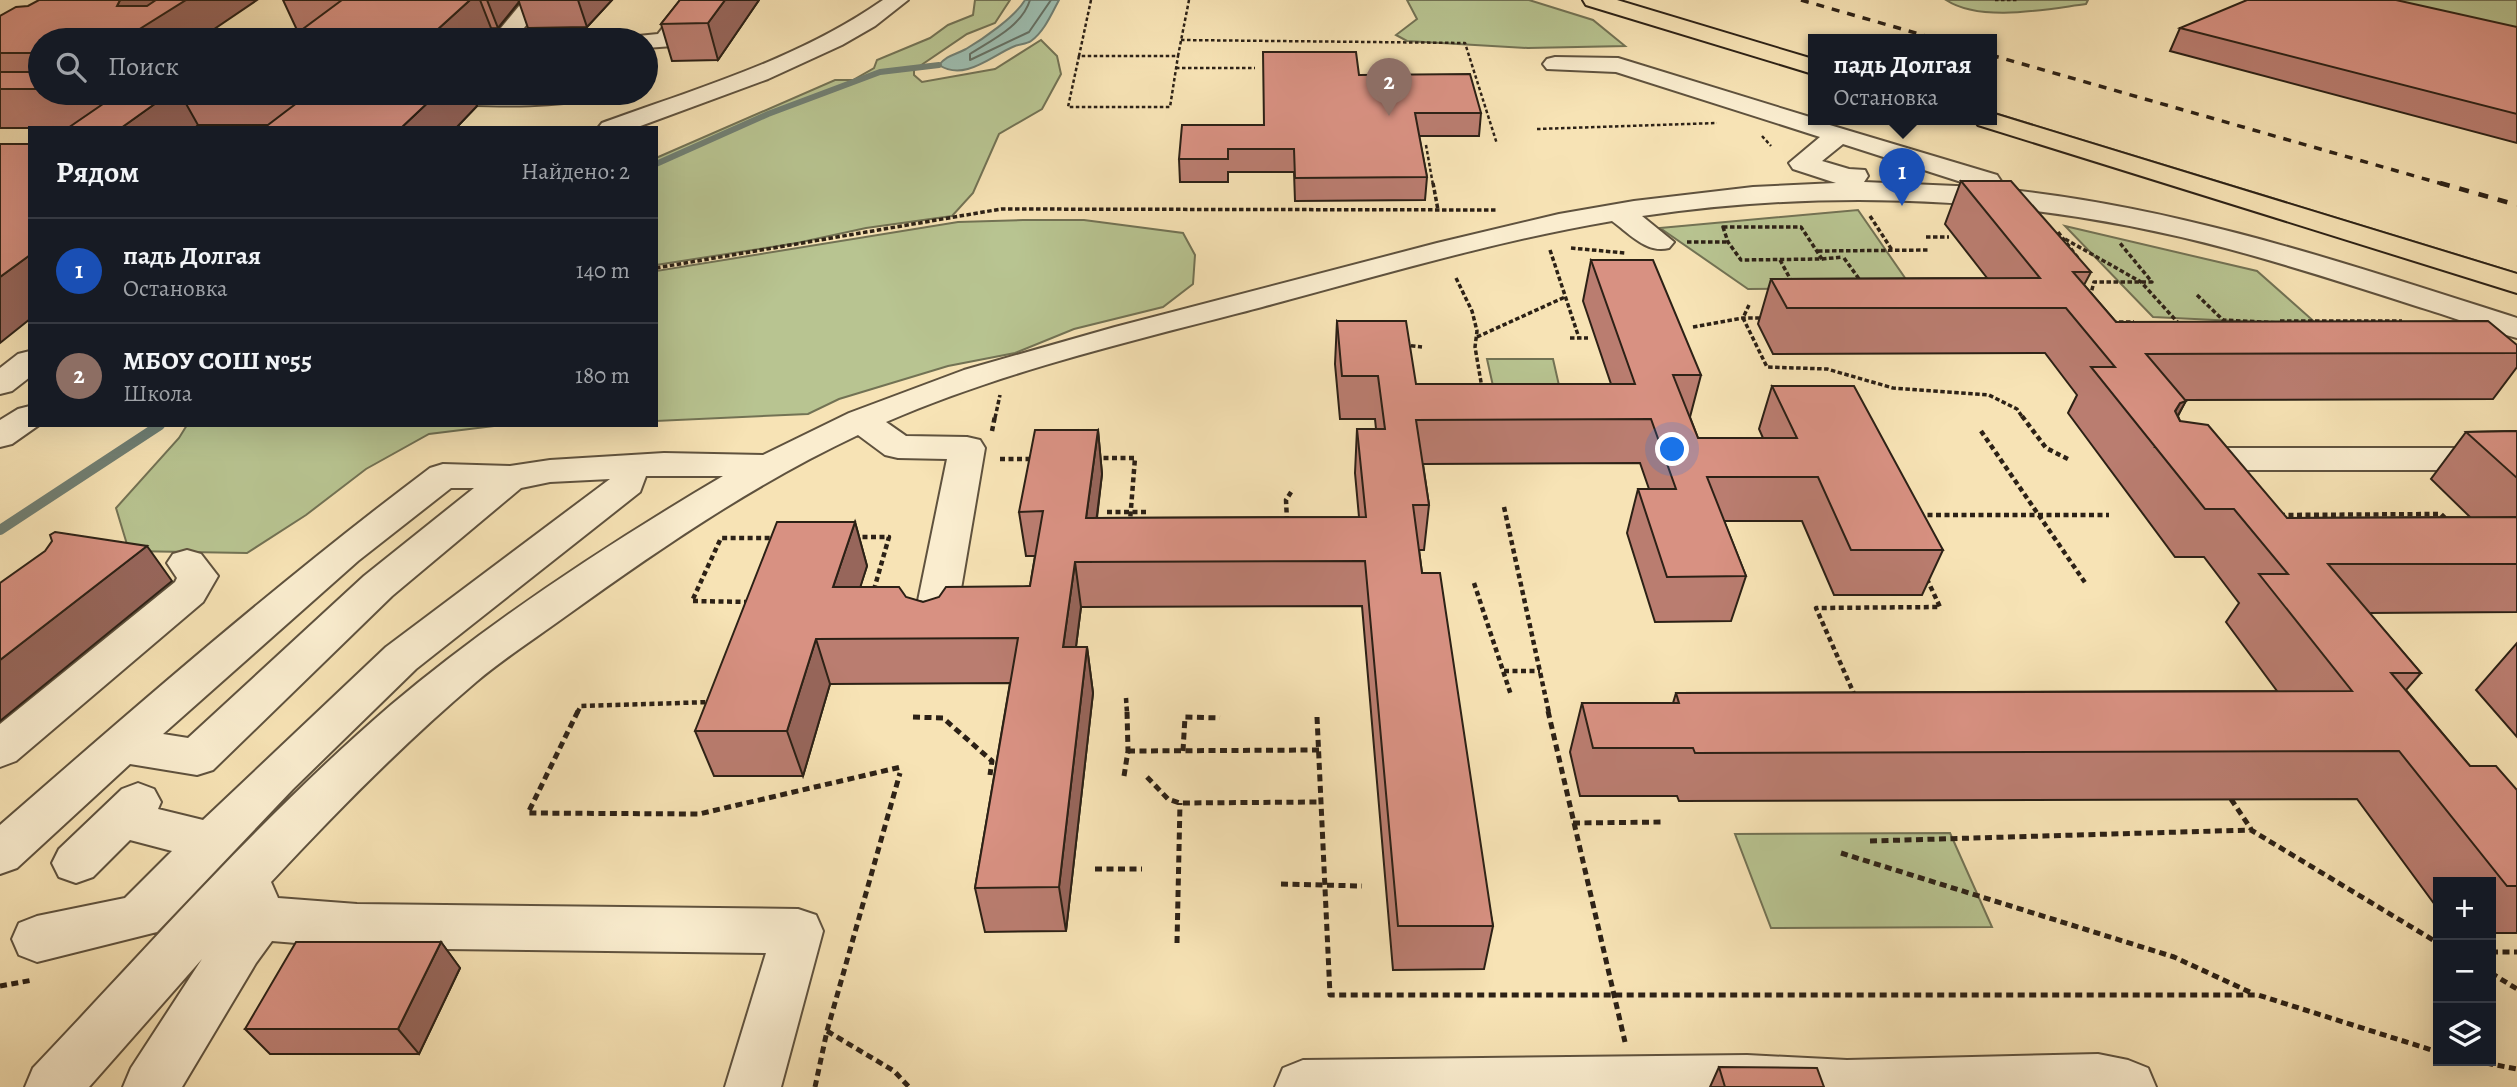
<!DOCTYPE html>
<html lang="ru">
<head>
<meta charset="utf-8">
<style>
  body { margin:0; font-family:Alegreya,serif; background:#242831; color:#f1f3f6 }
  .controls { position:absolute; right:21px; bottom:21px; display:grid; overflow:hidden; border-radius:0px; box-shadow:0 7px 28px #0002 }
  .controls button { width:63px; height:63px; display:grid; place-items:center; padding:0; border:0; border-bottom:2px solid #363941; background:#171b24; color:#f1f3f6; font:35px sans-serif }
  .you { position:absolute; left:1673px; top:450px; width:24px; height:24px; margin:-18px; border:5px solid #fff; border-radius:50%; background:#1a73e8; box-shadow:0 0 0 10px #1a73e833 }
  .badge { display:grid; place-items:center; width:46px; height:46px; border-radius:50%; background:#b45309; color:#fff; font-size:23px; font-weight:700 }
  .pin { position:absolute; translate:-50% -58px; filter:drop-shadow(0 2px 4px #0008) }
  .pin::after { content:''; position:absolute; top:37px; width:24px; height:21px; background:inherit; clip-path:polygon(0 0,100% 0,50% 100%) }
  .popup { position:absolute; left:1808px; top:34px; width:189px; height:91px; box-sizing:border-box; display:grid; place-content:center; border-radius:0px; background:#171b24; filter:drop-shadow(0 2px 5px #0005); font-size:23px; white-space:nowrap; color:#9ea1a6 }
  .popup b { font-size:26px; color:#f1f3f6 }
  .popup::after { content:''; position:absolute; left:50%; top:100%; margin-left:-14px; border:14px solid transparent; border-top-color:#171b24 }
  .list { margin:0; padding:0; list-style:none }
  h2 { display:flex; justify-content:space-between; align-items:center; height:91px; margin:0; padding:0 28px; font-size:30px }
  h2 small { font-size:23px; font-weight:400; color:#9ea1a6 }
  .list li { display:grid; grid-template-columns:46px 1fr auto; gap:21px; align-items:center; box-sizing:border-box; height:105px; padding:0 28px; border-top:2px solid #363941 }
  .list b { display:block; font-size:26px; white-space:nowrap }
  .list p { margin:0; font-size:23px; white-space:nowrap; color:#9ea1a6 }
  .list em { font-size:23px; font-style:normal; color:#9ea1a6 }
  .icon { flex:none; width:38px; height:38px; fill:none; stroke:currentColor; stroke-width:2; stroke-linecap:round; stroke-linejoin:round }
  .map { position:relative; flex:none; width:2517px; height:1087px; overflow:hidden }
  .search { position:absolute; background:#171b24; box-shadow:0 7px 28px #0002; left:28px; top:28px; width:630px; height:77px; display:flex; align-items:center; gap:18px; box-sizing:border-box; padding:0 24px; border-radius:38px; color:#9ea1a6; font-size:26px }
  .panel { position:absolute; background:#171b24; box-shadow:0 7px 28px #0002; left:28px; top:126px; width:630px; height:301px; border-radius:0px }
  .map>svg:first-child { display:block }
</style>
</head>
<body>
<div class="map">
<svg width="2517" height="1087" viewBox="0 0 2517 1087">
  <rect width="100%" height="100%" fill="#f7e3b5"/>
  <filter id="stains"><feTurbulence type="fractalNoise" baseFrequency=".00286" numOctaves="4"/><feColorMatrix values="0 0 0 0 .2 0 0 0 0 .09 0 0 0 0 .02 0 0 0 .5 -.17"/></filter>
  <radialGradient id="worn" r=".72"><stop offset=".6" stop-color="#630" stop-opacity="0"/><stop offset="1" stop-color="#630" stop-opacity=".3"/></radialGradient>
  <g fill="#b8c491" stroke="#727254" stroke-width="2">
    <polygon points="975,0 1010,0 995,23 967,34 914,70 914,75 922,82 995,69 1041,40 1057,56 1061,74 1042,109 999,134 973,193 952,216 866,228 797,243 656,265 656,158 835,80 853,80 874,68 877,60 930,38 948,25 973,15"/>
    <polygon points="1407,0 1529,0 1593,20 1625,46 1528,48 1407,41 1396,35 1417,19"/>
    <path d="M 1946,0 L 2088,0 L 2086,4 C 2047,9 1981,23 1946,0 Z"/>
    <polygon points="2340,0 2517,0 2517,40"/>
    <polygon points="1991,112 2517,273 2517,276 1991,115"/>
    <polygon points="1858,210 1912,288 1748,289 1660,228"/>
    <polygon points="1023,220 1084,220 1183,233 1195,255 1193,284 1163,307 1074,329 1015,353 948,366 839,399 808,414 656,421 656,271 958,222"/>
    <polygon points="2065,226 2257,271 2318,325 2153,317"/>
    <polygon points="1487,359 1553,359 1563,403 1497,404"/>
    <polygon points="187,425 600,425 494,426 429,434 366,469 306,515 247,553 129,551 116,508 179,438"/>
    <polygon points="1950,833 1992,927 1771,928 1735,834"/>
  </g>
  <path fill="#9dbeb1" stroke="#707f73" stroke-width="2" d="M 1025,0 L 1059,0 C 1052,13 1044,32 1031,41 C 1027,44 1020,44 1015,46 C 992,55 965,82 939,65 C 947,55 955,55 966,49 C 983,39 1015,17 1025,0 Z"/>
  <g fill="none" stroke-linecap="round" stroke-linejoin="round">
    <path stroke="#647064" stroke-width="2" d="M 1030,0 C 1022,26 992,40 970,54 L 970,60 L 1029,32 L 1051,0"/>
    <polyline stroke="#707f73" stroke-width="6" points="656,164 768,114 880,72 939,65"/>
    <polyline stroke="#707f73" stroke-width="10" points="0,530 160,425"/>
    <defs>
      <g id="minor">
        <polygon points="524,0 547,0 514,40 491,40"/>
        <polygon points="684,0 706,0 673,46 646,48 646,40 635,40 638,36 658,34"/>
        <path d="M 883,0 L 908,0 L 875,26 L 842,45 L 768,79 L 635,128 L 598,128 L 602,123 C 698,88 799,59 883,0 Z"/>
        <path d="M 1555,57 L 1618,58 L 1813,118 L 1813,120 L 1997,175 L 2001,181 L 1997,187 L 1991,188 C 2171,204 2345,263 2517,318 L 2517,338 C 2483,329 2450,316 2416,306 C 2354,286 2292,266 2229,249 C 2036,197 1839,187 1642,216 L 1674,242 L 1669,248 C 1647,254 1630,234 1612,221 C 1494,241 1378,276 1262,307 C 1136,340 1006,370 886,422 L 906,436 L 967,437 L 980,440 L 985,448 L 954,630 L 948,640 L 933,645 L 918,640 L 912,630 L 947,459 L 898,458 L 885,455 L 858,435 C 754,484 659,549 566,616 C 536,638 504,658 476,682 C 403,744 336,812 271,882 L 278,898 L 357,904 L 798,909 L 816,915 L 823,931 L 781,1087 L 725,1087 L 766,953 L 357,948 L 272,941 L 256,963 L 182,1087 L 123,1087 L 131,1068 L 202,959 L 89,1087 L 25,1087 L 33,1068 C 150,945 262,816 391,705 C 493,619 608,544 723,476 L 646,476 L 640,492 L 416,669 L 293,789 L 157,932 L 37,962 L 19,955 L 12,939 L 19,923 L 37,916 L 125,898 L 172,851 L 130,840 L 93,877 L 76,883 L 59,877 L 52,863 L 59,849 L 122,789 L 138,783 L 154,789 L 161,802 L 158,809 L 203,820 L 386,647 L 610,479 L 550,482 L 521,488 L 392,596 L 213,770 L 197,775 L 130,764 L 17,868 L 0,874 L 0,825 C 141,702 281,580 430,468 L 443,464 L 510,466 L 550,460 L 664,453 L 763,455 L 849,413 L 964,370 L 1115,327 L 1437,243 L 1559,214 L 1634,201 L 1753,187 L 1836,183 L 1793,169 L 1789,163 L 1820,137 L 1616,72 L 1547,69 L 1543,64 L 1547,59 ZM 1843,144 L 1977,187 L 1979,187 L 1864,182 L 1868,176 L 1865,170 L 1849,169 L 1822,161 ZM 451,488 L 474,488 L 364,576 L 188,738 L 163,734 L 358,561 Z"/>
        <path d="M 413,93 L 596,93 L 593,98 C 543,110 474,104 422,104 L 413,102 L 410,97 Z"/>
        <polygon points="30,351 30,377 12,391 0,394 0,368 18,354"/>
        <polygon points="30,406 30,425 39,425 12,444 0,447 0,420 18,409"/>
        <polygon points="2185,448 2517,448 2517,470 2185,470 2172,467 2167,459 2172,451"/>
        <polygon points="187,550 201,554 218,576 203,602 16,761 0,767 0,724 175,582 177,578 167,563 173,554"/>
        <polygon points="2098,1054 2128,1060 2148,1068 2156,1087 1275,1087 1283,1068 1303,1060 1747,1055 1847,1060"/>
      </g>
      <g id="major">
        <polygon points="1583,0 1617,0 1813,59 1813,74 1586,5"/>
        <polygon points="1991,113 2517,274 2517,293 1978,125 1975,120 1991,120"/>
      </g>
    </defs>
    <use href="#minor" stroke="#5f523e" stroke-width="4"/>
    <use href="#major" stroke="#2c2116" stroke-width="4"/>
    <g stroke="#2c2116" stroke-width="2.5" stroke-dasharray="3.5 2.5" stroke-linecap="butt">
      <polyline points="1091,0 1079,56 1178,56 1189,0"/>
      <polyline points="1995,0 2018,0"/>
      <polyline points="1181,40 1465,43 1497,144"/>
      <polyline points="1079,56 1068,107 1170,107 1178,56"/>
      <polyline points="1176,68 1255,68"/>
      <polyline points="1537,129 1717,123"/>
      <polyline points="1762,136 1771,146"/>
      <polyline points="1426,145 1433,185"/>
    </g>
    <g stroke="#2c2116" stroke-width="3.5" stroke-dasharray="4.5 2.5" stroke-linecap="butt">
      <polyline points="1433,183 1438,210"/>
      <polyline points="1870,216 1892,250"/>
      <polygon points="1723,227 1801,227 1822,259 1741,260 1728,242"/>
      <polyline points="2058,232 2078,258"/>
      <polyline points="1926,237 1949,237"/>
      <polyline points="2065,239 2141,282 2181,326"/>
      <polyline points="1687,242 1728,242"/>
      <polyline points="1571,248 1625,253"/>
      <polyline points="1550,250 1579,338"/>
      <polyline points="1818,251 1930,250"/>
      <polyline points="1844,258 1862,283"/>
      <polyline points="1822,259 1843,257"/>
      <polyline points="1780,260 1793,284"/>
      <polyline points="656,268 1001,209 1496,210"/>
      <polyline points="1456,278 1472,311 1477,331 1475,347 1482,388"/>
      <polyline points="2197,295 2223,320 2282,323"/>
      <polyline points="2090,297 2094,282 2152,282 2119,242"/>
      <polyline points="1749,305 1743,318 1767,367 1827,369 1893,388 1989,395 2017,409 2023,418"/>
      <polyline points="2280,321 2402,321"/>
      <polyline points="2112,322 2134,322"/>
      <polyline points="1693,327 1743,318 1764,318"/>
      <polyline points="1477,337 1565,297"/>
      <polyline points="1570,338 1588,338"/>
      <polyline points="1404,345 1422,347"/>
      <polyline points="995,418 1000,395"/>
    </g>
    <g stroke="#2c2116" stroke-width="4.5" stroke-dasharray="5 3.5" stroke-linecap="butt">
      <polyline points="2022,416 2046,448 2068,459"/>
      <polyline points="992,431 995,416"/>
      <polyline points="1981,431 2086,584"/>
      <polyline points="1095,458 1135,458 1130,521"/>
      <polyline points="1000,459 1033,459"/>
      <polyline points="1504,507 1549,713"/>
      <polyline points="1107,512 1148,512"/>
      <polyline points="1919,515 2109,515"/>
      <polyline points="2280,515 2441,514 2447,520"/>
      <polyline points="1287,521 1286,500 1293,489"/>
      <polyline points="854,537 889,537 873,593"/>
      <polyline points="1474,583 1511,695"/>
      <polyline points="749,602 692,601 721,538 775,538"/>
      <polyline points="1504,671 1540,671"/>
      <polyline points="1855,696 1816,608 1940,607 1926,577"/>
      <polyline points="1126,698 1127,713"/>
      <polyline points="577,713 581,706 712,702"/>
    </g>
    <g stroke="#2c2116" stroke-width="5" stroke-dasharray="7 4.5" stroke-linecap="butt">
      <polyline points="578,711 528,813 699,814 901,767"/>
      <polyline points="1548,711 1625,1042"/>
      <polyline points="913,717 943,718 992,761 990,775"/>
      <polyline points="1317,717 1330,995 2258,995 2438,1052"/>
      <polyline points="1128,751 1319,750"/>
      <polyline points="1183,751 1185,717 1220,718"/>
      <polyline points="1124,776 1128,751 1127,711"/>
      <polyline points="1147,777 1168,799 1180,803 1321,802"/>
      <polyline points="2231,799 2251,829"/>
      <polyline points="1573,823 1665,822"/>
      <polyline points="1870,841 2251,830 2438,943"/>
      <polyline points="1841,853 2174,957 2254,994"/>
      <polyline points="1095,869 1142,869"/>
      <polyline points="1281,884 1362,886"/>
      <polyline points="1177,943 1180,803"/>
      <polyline points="2491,952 2517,952"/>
      <polyline points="2491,973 2517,989"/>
      <polyline points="0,986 33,980"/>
      <polyline points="827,1031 894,1071 909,1087"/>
      <polyline points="2475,1061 2517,1069"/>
      <polyline points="815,1087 827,1031 900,773"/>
    </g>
    <use href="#minor" fill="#faedcf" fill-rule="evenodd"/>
    <use href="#major" fill="#f7e3b5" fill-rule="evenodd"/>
    <g stroke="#2c2116" stroke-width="3.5" stroke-dasharray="8 8" stroke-linecap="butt">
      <polyline points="1801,0 1940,40"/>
      <polyline points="1991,55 2446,185"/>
    </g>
    <polyline stroke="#2c2116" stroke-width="4.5" stroke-dasharray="10 10" stroke-linecap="butt" points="2440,183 2517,205"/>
  </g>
  <g fill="#ba7d70" stroke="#2c2116" stroke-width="2">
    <polygon points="283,0 612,0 587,27 528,28 519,2 498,28 301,30 297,30"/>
    <polygon points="680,0 759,0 718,60 672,61 661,24"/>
    <polygon points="0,16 40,40 40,93 471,93 477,106 456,128 264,128 267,125 198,125 195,128 0,128"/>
    <polygon points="2517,27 2517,143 2170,51 2180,28"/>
    <polygon points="1359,75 1481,113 1479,136 1419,136 1427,177 1425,200 1295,201 1294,172 1228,172 1228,182 1180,182 1179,159 1264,125"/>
    <polygon points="1961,181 2091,272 2084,285 2116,322 2517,345 2517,367 2493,399 2186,400 2178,416 2180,421 2287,518 2470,517 2431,479 2466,432 2517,431 2517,612 2369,613 2421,673 2406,690 2470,766 2517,790 2517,933 2491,933 2491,882 2438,882 2438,909 2357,799 1679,801 1677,796 1580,796 1570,752 1582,703 1673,703 1676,693 2277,691 2226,622 2239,603 2204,557 2175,557 2068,413 2077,395 2045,353 1773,354 1758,324 1771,279 1987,278 1945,224"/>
    <polygon points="1591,260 1701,375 1690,417 1698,438 1763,438 1759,429 1772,386 1943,550 1922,595 1834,595 1802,521 1724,521 1746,576 1731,621 1655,622 1627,533 1638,489 1649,489 1640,463 1423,464 1429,505 1424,550 1419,550 1422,573 1493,926 1484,969 1393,970 1362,606 1081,607 1076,647 1087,647 1093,693 1066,931 985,932 975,888 1010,683 830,684 803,776 714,776 695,731 855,522 867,566 860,587 923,602 1030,586 1035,556 1026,556 1019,512 1098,430 1102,474 1097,518 1359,517 1355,473 1357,429 1376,429 1375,419 1340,419 1335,364 1337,321 1416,384 1611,384 1583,301"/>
    <polygon points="2517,643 2517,737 2476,690"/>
    <polygon points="441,942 460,968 419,1054 270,1054 245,1029"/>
    <polygon points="1719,1067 1824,1087 1710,1087"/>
  </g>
  <g fill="#97665b" stroke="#2c2116" stroke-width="2">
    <polygon points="120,0 257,0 198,40 122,40 117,6"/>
    <polygon points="470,0 480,0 491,28 478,40 426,40"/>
    <polygon points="487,0 518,0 519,2 498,28"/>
    <polygon points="578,0 612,0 587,27"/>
    <polygon points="725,0 759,0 718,60 708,23"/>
    <polygon points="94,93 124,93 114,128"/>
    <polygon points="170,93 180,93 198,125 195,128 121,128"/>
    <polygon points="438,93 471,93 477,106 456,128 401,128"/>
    <polygon points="30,255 30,319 0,343 0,277"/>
    <polygon points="2186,401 2160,447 2155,447 2180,403"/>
    <polygon points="1098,430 1102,474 1091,563 1086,518"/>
    <polygon points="855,522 867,566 846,632 833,587"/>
    <polygon points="147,546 172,581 0,721 0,660"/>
    <polygon points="1075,562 1081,607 1070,693 1063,647"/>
    <polygon points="816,639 830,684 803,776 787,731"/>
    <polygon points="1087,647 1093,693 1066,931 1059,887"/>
    <polygon points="441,942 460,968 419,1054 398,1029"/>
  </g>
  <g fill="#d89182" stroke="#2c2116" stroke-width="2">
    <polygon points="39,0 120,0 117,6 147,6 156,0 186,0 122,40 40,40 40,53 0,53 0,16 16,7 28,6"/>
    <polygon points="342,0 470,0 426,40 288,40"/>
    <polygon points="680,0 725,0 708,23 661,24"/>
    <polygon points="2247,0 2396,0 2517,27 2517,114 2180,28"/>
    <polygon points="1263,52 1356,52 1359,75 1470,74 1481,113 1415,113 1427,177 1295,178 1294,149 1228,149 1228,159 1179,159 1182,125 1264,125"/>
    <rect x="0" y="72" width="40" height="17"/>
    <polygon points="119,93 170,93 121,128 68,128"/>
    <polygon points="310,93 438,93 401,128 264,128"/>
    <polygon points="0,144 30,144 30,255 0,277"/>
    <polygon points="1961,181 2011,181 2091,272 2073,272 2116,322 2488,321 2517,345 2517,353 2146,354 2186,401 2180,403 2175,411 2180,421 2208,425 2287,518 2517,517 2517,564 2328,564 2421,673 2391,673 2470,766 2496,766 2517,790 2517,886 2507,886 2399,751 1695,753 1693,748 1593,748 1582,703 1679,703 1676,693 2352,691 2259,574 2288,574 2234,509 2205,509 2091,367 2115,367 2066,308 1787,308 1771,279 2040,278"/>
    <polygon points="1591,260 1653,260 1701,375 1673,375 1698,438 1797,438 1772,386 1854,386 1943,550 1851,550 1818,477 1707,477 1746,576 1667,577 1638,489 1676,489 1651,419 1416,420 1429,505 1413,505 1422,573 1440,573 1493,926 1398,926 1365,561 1075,562 1063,647 1087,647 1059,887 975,888 1018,638 816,639 787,731 695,731 777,522 855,522 833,587 899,587 906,597 923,602 939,597 946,587 1030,586 1043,511 1019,512 1035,430 1098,430 1086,518 1366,517 1357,429 1385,429 1378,376 1342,376 1337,321 1406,321 1416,384 1635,384"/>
    <polygon points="2517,431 2517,478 2466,432"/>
    <polygon points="55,532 147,546 0,660 0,583 45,551 52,541 50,535"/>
    <polygon points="296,942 441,942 398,1029 245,1029"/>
    <polygon points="1719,1067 1817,1068 1824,1087 1725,1087"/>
  </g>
  <rect width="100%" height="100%" filter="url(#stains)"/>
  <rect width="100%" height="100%" fill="url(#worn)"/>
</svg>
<div class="controls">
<button>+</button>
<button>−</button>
<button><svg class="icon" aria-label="layers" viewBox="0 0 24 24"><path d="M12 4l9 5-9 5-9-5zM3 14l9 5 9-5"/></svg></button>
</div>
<div class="you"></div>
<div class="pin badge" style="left:1902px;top:206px;background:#1a4fb4">1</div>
<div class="popup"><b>падь Долгая</b>Остановка</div>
<div class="pin badge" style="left:1389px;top:116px;background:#8d6e63">2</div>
<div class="search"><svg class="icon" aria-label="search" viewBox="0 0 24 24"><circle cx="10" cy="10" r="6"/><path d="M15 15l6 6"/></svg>Поиск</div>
<section class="panel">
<h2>Рядом<small>Найдено: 2</small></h2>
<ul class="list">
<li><span class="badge" style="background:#1a4fb4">1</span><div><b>падь Долгая</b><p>Остановка</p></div><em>140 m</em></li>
<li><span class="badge" style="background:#8d6e63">2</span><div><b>МБОУ СОШ №55</b><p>Школа</p></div><em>180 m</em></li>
</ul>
</section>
</div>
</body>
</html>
